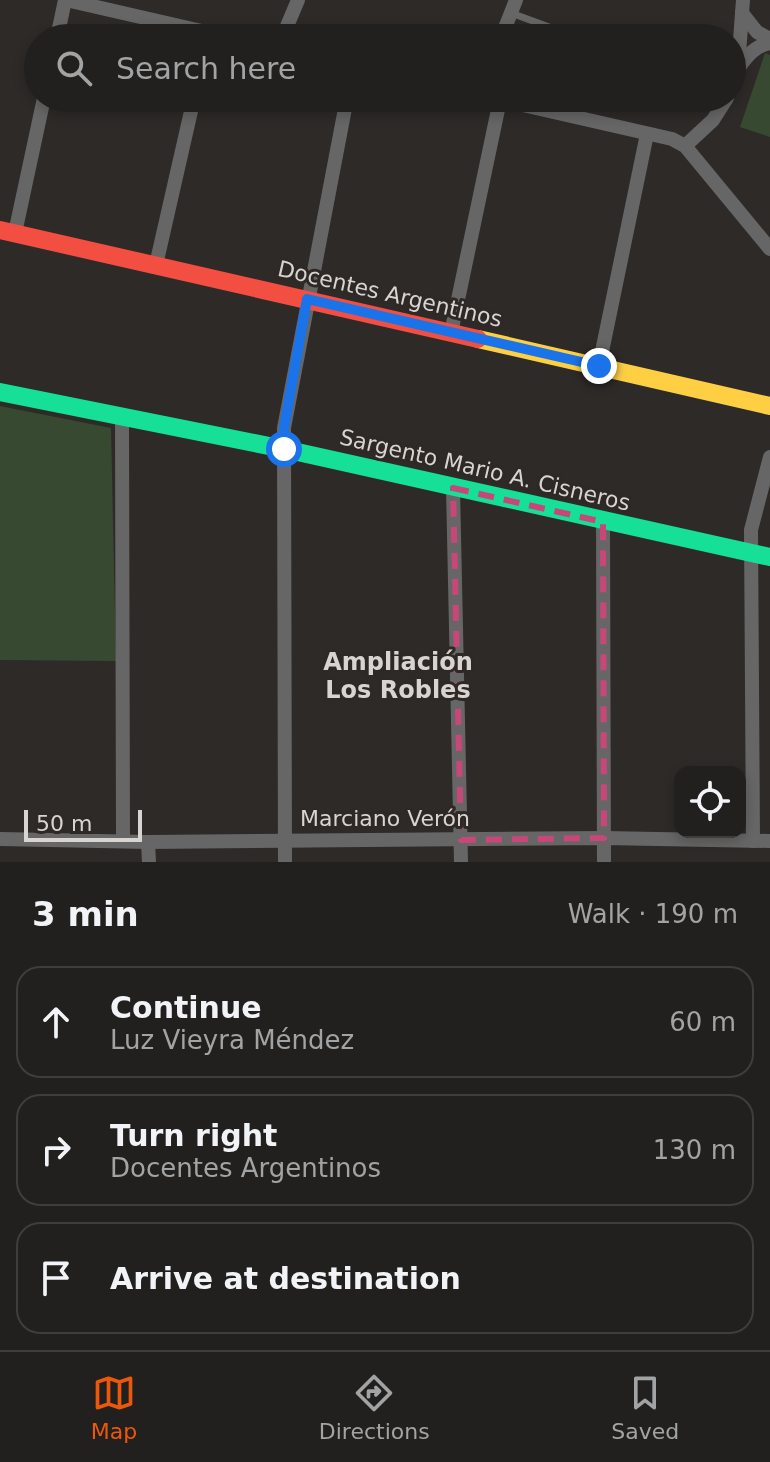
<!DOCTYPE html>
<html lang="en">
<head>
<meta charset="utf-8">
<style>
  body { margin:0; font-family:"DejaVu Sans",sans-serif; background:#2a2827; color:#f1f3f6 }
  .controls { position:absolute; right:24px; bottom:24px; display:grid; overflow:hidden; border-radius:16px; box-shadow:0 4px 12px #0003 }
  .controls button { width:72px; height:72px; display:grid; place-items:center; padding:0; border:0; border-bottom:2px solid #3f3e3c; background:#22201e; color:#f1f3f6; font:40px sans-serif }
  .scale { position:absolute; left:24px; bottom:20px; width:118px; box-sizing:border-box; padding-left:8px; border:4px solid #d8d4d2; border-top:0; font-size:22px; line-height:28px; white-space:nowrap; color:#d8d4d2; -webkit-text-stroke:6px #2f2926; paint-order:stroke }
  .stop { position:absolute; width:24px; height:24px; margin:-18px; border:6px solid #1a73e8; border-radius:50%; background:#fff }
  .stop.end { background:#1a73e8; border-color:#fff; box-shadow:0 2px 8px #0008 }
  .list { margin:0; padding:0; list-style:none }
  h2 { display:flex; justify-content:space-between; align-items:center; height:104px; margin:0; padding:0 32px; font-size:34px }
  h2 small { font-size:26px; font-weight:400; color:#a2a3a4 }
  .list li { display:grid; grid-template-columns:52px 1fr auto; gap:24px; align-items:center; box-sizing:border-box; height:112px; margin:0 16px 16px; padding:0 16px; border:2px solid #3f3e3c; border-radius:24px }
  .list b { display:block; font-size:30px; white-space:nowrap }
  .list p { margin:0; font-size:26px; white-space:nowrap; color:#a2a3a4 }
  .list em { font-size:26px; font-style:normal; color:#a2a3a4 }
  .icon { flex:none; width:44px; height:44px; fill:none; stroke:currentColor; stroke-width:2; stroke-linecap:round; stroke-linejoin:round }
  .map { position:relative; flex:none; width:770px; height:862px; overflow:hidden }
  .search { position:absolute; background:#22201e; box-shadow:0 4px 12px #0003; left:24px; right:24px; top:24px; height:88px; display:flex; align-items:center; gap:20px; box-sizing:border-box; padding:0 28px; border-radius:44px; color:#a2a3a4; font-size:30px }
  .sheet { height:488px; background:#22201e }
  nav { display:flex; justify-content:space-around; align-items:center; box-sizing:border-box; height:112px; border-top:2px solid #3f3e3c; background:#22201e; font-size:22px; color:#a2a3a4 }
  nav a { display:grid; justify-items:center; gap:4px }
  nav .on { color:#ea580c }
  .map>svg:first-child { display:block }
</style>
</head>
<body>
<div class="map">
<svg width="770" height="862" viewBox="0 0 770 862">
  <rect width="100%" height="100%" fill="#2d2a28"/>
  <g fill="#384931">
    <polygon points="765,53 770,55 770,137 740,127"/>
    <polygon points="0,406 111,428 116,661 0,660"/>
  </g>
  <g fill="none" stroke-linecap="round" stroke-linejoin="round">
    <polyline stroke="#676667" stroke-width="7" points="511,13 568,34"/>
    <g stroke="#676667" stroke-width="14">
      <polyline points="66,0 232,38"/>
      <polyline points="742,13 757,32 770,39"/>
      <polyline points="57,38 65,0"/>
      <polyline points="282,38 298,0"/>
      <polyline points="501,38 516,0"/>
      <path d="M 739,67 C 748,55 755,46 770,43"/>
      <polyline points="732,86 738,67 743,0"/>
      <polyline points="492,98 672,139 685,146 770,249"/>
      <polyline points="685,146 713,120 727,98"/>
      <polyline points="15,233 44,98"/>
      <polyline points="156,265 194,98"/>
      <polyline points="451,333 500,100"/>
      <polyline points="599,366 647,134"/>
      <polyline points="122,417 123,841"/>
      <polyline points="453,488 461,862"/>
      <polyline points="603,522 604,862"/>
      <polyline points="0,839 148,842 604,838 770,841"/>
      <polyline points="753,841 751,530 770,457"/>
      <polyline points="148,842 149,862"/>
      <polyline points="285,862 284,428 347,98"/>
    </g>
    <polyline stroke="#16e098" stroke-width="18" points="0,392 284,449 770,557"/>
    <polyline stroke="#ffcf43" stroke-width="18" points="478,339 770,406"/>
    <polyline stroke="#f24e42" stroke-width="18" points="0,230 478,339"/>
  </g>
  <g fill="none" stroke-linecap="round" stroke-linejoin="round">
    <polyline stroke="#1a73e8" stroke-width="10" points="284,449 284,428 307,299 599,366"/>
  </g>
  <path fill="none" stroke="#c84779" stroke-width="6" stroke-dasharray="16 10" stroke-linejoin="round" d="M 453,488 L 603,522 L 604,838 L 461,840 Z"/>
  <g text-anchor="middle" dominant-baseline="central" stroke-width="6" stroke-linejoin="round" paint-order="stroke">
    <g font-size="22" fill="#d8d4d2" stroke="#2f2926">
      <text transform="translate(390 294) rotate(13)">Docentes Argentinos</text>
      <text transform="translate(485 470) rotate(13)">Sargento Mario A. Cisneros</text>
      <text x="385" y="818">Marciano Verón</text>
    </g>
    <g font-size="24" font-weight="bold" fill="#d8d4d2" stroke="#2f2926">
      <text x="398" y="662">Ampliación<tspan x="398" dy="28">Los Robles</tspan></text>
    </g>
  </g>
</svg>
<div class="controls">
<button><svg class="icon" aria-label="locate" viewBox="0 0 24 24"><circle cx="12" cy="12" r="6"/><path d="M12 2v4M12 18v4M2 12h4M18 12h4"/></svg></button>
</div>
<div class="scale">50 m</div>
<div class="stop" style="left:284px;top:449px"></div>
<div class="stop end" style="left:599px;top:366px"></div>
<div class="search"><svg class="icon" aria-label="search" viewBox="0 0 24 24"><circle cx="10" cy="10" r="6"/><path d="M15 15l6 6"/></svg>Search here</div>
</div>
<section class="sheet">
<h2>3 min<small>Walk · 190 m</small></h2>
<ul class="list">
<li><svg class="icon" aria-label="ahead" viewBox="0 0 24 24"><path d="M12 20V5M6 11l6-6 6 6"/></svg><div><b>Continue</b><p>Luz Vieyra Méndez</p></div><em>60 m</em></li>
<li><svg class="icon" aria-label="right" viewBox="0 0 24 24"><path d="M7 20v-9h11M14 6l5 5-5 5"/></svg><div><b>Turn right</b><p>Docentes Argentinos</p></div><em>130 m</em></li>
<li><svg class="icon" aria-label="arrive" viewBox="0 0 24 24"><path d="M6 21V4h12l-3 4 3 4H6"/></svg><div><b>Arrive at destination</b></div></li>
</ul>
</section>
<nav>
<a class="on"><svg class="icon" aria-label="map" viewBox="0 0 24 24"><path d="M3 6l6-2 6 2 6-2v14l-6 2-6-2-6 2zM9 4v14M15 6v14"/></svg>Map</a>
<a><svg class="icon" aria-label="directions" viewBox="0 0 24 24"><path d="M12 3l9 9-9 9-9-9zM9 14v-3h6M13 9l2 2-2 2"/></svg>Directions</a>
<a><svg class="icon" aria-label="saved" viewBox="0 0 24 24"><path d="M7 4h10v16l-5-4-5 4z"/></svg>Saved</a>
</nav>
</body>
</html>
